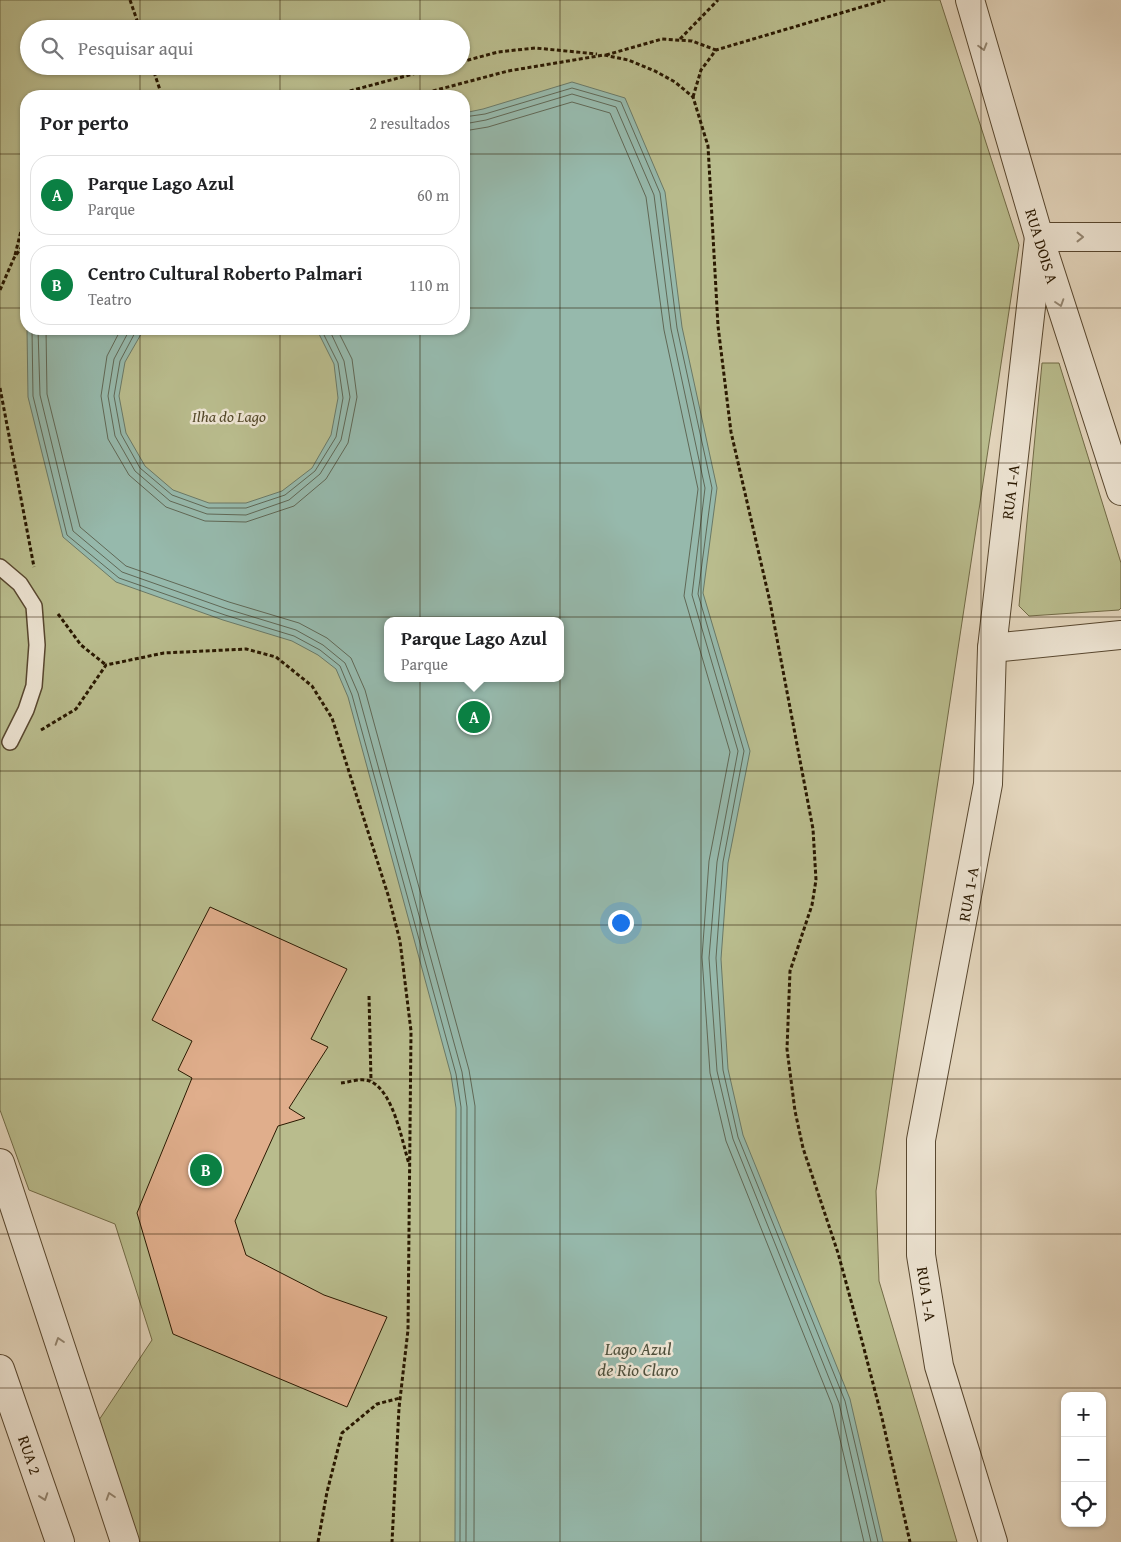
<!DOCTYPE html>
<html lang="pt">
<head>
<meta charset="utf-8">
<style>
  body { margin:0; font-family:"Gentium Book Plus",serif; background:#f2f2f2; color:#202124 }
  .controls { position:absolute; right:15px; bottom:15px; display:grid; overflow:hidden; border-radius:10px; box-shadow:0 1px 4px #0004 }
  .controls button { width:45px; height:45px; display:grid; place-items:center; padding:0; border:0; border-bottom:1px solid #e0e0e0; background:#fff; color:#202124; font:25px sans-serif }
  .you { position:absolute; left:620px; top:922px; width:18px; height:18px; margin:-12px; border:4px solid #fff; border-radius:50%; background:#1a73e8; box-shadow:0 0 0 8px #1a73e833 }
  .badge { display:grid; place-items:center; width:32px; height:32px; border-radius:50%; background:#0b8043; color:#fff; font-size:16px; font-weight:700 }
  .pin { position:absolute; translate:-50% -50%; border:2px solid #fff; box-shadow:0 1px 5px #0006 }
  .popup { position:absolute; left:384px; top:617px; width:180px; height:65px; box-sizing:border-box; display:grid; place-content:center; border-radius:10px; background:#fff; filter:drop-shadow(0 1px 4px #0005); font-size:16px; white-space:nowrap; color:#757577 }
  .popup b { font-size:19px; color:#202124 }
  .popup::after { content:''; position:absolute; left:50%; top:100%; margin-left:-10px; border:10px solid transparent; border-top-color:#fff }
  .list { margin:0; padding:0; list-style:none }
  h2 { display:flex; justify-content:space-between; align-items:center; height:65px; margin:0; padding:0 20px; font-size:21px }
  h2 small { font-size:16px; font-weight:400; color:#757577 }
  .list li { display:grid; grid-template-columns:32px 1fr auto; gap:15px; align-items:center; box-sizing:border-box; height:80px; margin:0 10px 10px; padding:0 10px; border:1px solid #e0e0e0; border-radius:20px }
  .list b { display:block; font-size:19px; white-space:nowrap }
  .list p { margin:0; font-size:16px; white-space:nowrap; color:#757577 }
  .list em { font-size:16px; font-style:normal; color:#757577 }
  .icon { flex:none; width:28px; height:28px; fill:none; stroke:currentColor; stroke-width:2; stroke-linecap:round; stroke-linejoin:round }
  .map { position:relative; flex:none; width:1121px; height:1542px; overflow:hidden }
  .search { position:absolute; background:#fff; box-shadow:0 1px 4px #0004; left:20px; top:20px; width:450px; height:55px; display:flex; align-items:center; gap:12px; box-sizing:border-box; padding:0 18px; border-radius:28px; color:#757577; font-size:19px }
  .panel { position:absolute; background:#fff; box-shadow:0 1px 4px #0004; left:20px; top:90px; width:450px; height:245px; border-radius:20px }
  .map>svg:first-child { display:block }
</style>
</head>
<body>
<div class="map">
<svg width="1121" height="1542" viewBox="0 0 1121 1542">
  <rect width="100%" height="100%" fill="#e3d5bc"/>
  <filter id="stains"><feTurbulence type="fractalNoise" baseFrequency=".004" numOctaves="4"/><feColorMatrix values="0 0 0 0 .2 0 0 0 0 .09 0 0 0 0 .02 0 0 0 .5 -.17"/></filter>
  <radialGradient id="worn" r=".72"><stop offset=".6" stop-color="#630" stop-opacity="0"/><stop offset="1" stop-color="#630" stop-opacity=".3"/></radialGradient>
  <g fill="#b9bc8d" stroke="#716a46" fill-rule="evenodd">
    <path d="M 0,0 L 940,0 L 1019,245 L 876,1191 L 879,1281 L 957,1542 L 137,1542 L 97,1423 L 152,1340 L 115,1224 L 29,1190 L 0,1110 ZM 29,29 L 461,29 L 461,66 L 29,66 ZM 26,96 L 464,96 L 464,329 L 26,329 ZM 388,621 L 560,621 L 560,678 L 388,678 Z"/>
    <polygon points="1042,363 1059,363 1121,563 1121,608 1119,610 1029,616 1019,606"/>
  </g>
  <path fill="#96b9ac" stroke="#6a7967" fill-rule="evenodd" d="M 572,82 L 625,98 L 665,192 L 682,327 L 717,488 L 703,593 L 750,751 L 728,863 L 721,959 L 728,1069 L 743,1135 L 850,1399 L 883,1542 L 455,1542 L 456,1108 L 451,1075 L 348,697 L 336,669 L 318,655 L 292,641 L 223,620 L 116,582 L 63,537 L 28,397 L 27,329 L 144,329 L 125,362 L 119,396 L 126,433 L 145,466 L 173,490 L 209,503 L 246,503 L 282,491 L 312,468 L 331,435 L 338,398 L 334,364 L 319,334 L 314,329 L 464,329 L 464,113 L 483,109 ZM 388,621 L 560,621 L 560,678 L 388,678 Z"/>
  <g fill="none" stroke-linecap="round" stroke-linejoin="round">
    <g stroke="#606856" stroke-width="1">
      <polyline points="464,117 485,114 572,88 621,102 660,193 677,328 712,488 698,594 744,751 723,862 716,958 723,1070 738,1137 845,1401 878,1542"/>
      <polyline points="464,124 486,120 572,94 616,107 654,195 671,329 705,488 692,595 738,751 717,862 709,958 717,1071 733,1139 839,1403 871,1542"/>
      <polyline points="464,131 488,127 572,102 610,113 646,197 664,330 698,489 684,596 730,752 709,861 702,957 710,1073 726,1141 832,1405 864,1542"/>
      <polyline points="32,329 33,396 67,535 119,578 225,615 294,636 320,650 340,666 352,695 456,1074 461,1107 460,1542"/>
      <polyline points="38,329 40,395 73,531 122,572 227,609 296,630 323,645 345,663 358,693 462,1072 467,1107 466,1542"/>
      <polyline points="46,329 47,394 80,527 126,566 229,602 299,623 327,638 351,658 365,690 469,1070 475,1106 474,1542"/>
      <polyline points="121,329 107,356 101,396 108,439 129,475 166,507 205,521 246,522 294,506 326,479 348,443 357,397 352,359 337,329"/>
      <polyline points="130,329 114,359 108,396 115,436 135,471 170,501 207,514 246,515 289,500 320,474 341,440 350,397 344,361 329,329"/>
      <polyline points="137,329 120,361 114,396 121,434 140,468 172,495 208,508 246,508 285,495 315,471 336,437 343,398 338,363 321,329"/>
    </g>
  </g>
  <polygon fill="#e0ae8c" stroke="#291800" points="210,907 347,969 311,1039 328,1047 289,1108 305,1118 278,1126 235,1221 246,1255 324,1295 387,1317 347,1407 173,1334 137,1213 192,1078 178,1070 192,1041 152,1020"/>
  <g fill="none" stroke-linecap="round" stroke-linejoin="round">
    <defs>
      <polyline id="service" points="0,567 20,584 34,606 37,645 34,686 26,710 10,742"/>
      <g id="minor">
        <polyline points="970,0 1039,237 1121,491"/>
        <polyline points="992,648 1121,635"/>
        <polyline points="0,1163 125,1542"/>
        <polyline points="0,1369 60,1542"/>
        <polyline points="993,1542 939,1366 921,1255 921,1140 988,784 992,648 1039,237 1121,237"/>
      </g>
    </defs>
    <use href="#service" stroke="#58472f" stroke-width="18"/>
    <use href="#minor" stroke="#58472f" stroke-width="30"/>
    <g stroke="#291800" stroke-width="3" stroke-dasharray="4 2.5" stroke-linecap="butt">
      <polyline points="130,0 140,29"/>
      <polyline points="680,39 718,0"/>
      <polyline points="606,55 662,39 692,41 716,50"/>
      <polyline points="461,62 498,52 535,48 597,54"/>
      <polyline points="152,66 162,96"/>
      <polyline points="331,96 443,66"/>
      <polyline points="414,96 508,71 604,55 628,60 655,71 675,82 693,97 708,146 718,326 731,432 770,602 813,829 816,880 812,905 790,971 787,1049 795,1111 803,1148 838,1253 862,1341 882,1418 910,1542"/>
      <polyline points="693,97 701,70 716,50 885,0"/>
      <polyline points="15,255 24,219 26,218"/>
      <polyline points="0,290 14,258 26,241"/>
      <polyline points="0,388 34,567"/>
      <polyline points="58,614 81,645 106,665"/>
      <polyline points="41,730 76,709 106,665 164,653 246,649 276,657 312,686 332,718 389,898 400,941 411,1031 408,1330 399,1408 392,1542"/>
      <polyline points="369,996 371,1081"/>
      <path d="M 341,1083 C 350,1082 363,1077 372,1082 C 394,1094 402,1141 409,1164"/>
      <polyline points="318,1542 327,1492 342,1433 377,1404 400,1398"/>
    </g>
    <use href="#service" stroke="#ede4d3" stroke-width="15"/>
    <use href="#minor" stroke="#ede4d3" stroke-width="28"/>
  </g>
  <defs><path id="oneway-chevron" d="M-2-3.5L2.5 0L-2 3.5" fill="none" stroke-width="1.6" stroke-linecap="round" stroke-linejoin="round" transform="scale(1.25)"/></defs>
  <g stroke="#958874">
    <use href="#oneway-chevron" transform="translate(983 47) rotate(74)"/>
    <use href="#oneway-chevron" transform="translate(1080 237)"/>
    <use href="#oneway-chevron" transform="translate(1060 303) rotate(72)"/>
    <use href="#oneway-chevron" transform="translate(59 1341) rotate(-108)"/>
    <use href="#oneway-chevron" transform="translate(110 1496) rotate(-108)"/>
    <use href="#oneway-chevron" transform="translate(44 1497) rotate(71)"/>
  </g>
  <path fill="none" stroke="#291800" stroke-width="1" stroke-opacity="0.55" d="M 140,0 L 140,29M 280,0 L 280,29M 420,0 L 420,29M 560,0 L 560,1542M 701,0 L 701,1542M 841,0 L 841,1542M 981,0 L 981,1542M 140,66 L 140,96M 280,66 L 280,96M 420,66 L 420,96M 0,154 L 26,154M 464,154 L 1121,154M 0,308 L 26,308M 464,308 L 1121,308M 140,329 L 140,1542M 280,329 L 280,1542M 420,329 L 420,1542M 0,463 L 1121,463M 0,617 L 1121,617M 0,771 L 1121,771M 0,925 L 1121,925M 0,1079 L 1121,1079M 0,1234 L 1121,1234M 0,1388 L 1121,1388"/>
  <g text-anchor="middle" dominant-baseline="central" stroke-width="5" stroke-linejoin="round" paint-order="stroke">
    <g font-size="16" fill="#291800" stroke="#ede4d3">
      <text transform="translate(1042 246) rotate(73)">RUA DOIS A</text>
      <text transform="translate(1010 492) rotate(-83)">RUA 1-A</text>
      <text transform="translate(968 894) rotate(-80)">RUA 1-A</text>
      <text transform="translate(927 1294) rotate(81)">RUA 1-A</text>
      <text transform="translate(30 1455) rotate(71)">RUA 2</text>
    </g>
    <g font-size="16" font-style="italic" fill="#54492a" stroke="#ede4d3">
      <text x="229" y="416">Ilha do Lago</text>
    </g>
    <g font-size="18" font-style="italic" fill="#4f503c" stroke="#ede4d3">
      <text x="638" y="1348">Lago Azul<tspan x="638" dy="21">de Rio Claro</tspan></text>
    </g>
  </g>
  <rect width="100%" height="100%" filter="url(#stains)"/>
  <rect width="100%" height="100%" fill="url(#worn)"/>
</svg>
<div class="controls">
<button>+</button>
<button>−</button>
<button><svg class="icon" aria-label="locate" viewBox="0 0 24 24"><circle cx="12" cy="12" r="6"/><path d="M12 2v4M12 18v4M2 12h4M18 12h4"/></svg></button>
</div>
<div class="you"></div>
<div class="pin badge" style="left:474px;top:717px">A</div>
<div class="popup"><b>Parque Lago Azul</b>Parque</div>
<div class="pin badge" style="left:206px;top:1170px">B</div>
<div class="search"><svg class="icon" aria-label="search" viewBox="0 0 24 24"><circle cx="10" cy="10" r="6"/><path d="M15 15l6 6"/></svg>Pesquisar aqui</div>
<section class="panel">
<h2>Por perto<small>2 resultados</small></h2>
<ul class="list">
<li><span class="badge">A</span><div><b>Parque Lago Azul</b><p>Parque</p></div><em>60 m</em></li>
<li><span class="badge">B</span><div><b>Centro Cultural Roberto Palmari</b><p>Teatro</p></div><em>110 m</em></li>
</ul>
</section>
</div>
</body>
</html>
